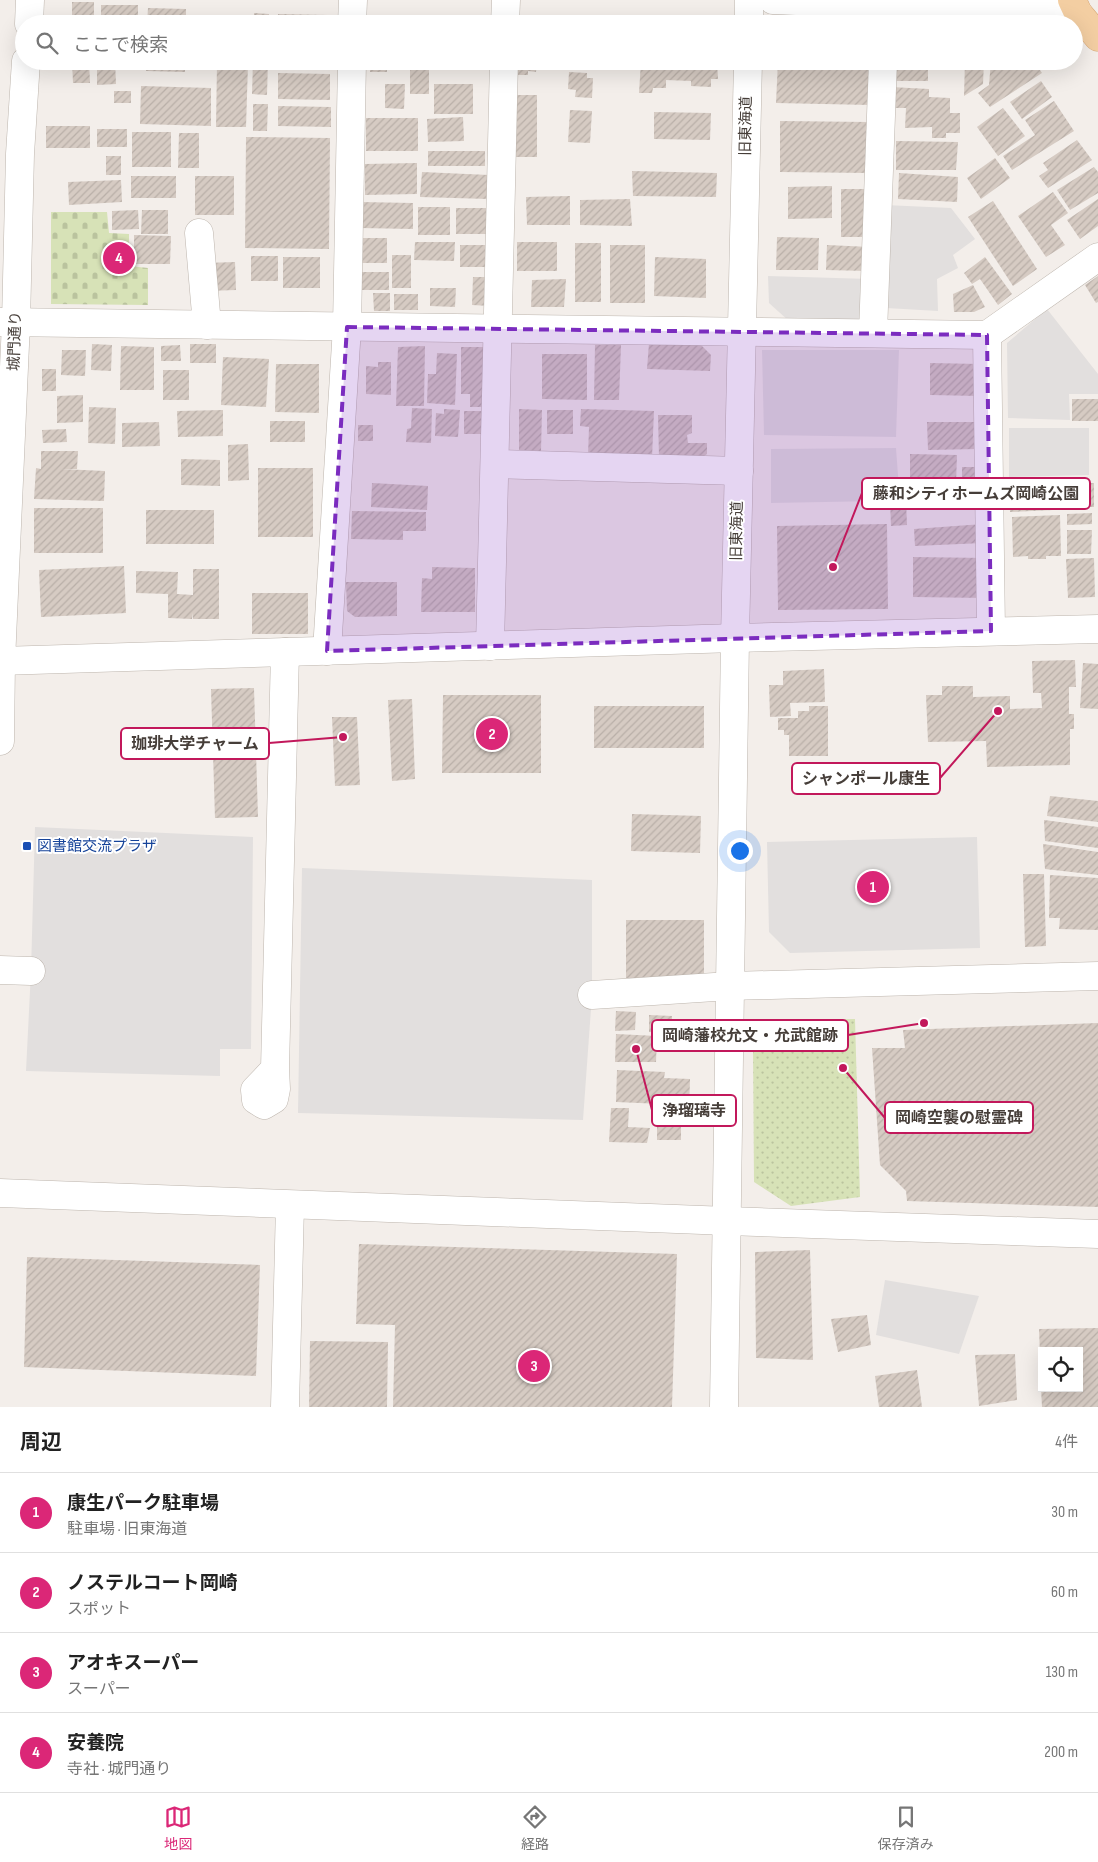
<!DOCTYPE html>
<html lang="ja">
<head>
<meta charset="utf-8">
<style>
  body { margin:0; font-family:"Sofia Sans Condensed","Noto Sans JP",sans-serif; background:#f2f2f2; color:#222 }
  .controls { position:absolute; right:15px; bottom:15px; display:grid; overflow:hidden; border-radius:0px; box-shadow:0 5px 20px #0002 }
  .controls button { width:45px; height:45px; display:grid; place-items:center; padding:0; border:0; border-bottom:1px solid #e0e0e0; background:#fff; color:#222; font:25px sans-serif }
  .you { position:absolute; left:739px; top:850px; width:18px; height:18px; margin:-12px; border:4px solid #fff; border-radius:50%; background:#1a73e8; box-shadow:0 0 0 8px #1a73e833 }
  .badge { display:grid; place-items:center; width:32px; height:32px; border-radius:50%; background:#db2777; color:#fff; font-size:16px; font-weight:700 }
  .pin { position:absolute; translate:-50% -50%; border:2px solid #fff; box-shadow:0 1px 5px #0006 }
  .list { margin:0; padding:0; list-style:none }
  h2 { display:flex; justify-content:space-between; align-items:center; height:65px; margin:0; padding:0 20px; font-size:21px }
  h2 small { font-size:16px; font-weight:400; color:#767676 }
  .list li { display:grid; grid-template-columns:32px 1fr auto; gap:15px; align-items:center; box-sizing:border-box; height:80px; padding:0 20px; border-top:1px solid #e0e0e0 }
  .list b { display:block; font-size:19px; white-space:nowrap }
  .list p { margin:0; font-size:16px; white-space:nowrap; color:#767676 }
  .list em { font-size:16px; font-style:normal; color:#767676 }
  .icon { flex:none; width:28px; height:28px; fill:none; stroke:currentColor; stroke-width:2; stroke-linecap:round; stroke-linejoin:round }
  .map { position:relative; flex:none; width:1098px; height:1407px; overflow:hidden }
  .search { position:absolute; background:#fff; box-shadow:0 5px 20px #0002; left:15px; right:15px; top:15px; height:55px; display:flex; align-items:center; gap:12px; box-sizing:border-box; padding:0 18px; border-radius:28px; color:#767676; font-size:19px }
  .sheet { height:385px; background:#fff }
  nav { display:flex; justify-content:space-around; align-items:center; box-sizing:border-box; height:70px; border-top:1px solid #e0e0e0; background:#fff; font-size:14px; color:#767676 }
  nav a { display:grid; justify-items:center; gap:2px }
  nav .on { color:#db2777 }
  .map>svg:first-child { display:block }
</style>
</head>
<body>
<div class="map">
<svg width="1098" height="1407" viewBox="0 0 1098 1407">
  <defs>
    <pattern id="cemetery-stones" width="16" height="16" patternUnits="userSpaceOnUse" patternTransform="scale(1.25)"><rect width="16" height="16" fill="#d7e2b7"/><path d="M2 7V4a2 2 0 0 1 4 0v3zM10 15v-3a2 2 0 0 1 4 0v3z" fill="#bac39e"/></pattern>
    <pattern id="garden-dots" width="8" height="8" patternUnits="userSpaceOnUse" patternTransform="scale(1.25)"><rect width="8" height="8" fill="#d7e2b7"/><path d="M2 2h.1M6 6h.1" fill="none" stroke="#bac39e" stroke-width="1.8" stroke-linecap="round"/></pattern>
    <pattern id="building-hatch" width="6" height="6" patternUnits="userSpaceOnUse" patternTransform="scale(1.25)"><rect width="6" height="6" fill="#d6cbc3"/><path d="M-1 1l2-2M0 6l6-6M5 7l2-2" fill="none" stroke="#b9afa8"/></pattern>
  </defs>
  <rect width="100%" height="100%" fill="#f3eeea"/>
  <polygon fill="url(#cemetery-stones)" points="51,212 107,212 109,233 129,234 129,266 148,268 148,305 51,304"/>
  <polygon fill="url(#garden-dots)" points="855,1019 860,1197 791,1206 754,1182 753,1047 779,1020"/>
  <g fill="#e2dfde">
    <polygon points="885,205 951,208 975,239 953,255 958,268 937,279 938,311 886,308"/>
    <polygon points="768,276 870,279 865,319 789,321 769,303"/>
    <polygon points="1047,309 1098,374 1098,394 1069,394 1070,420 1008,418 1007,343"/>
    <polygon points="762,350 899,350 896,437 764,435"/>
    <polygon points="1009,428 1089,428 1089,475 1009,477"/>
    <polygon points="896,448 899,489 879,490 879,501 771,503 771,449"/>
    <polygon points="35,827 253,837 251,1049 220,1049 220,1076 26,1071 31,971"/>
    <polygon points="977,837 980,948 790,953 769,932 767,842"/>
    <polygon points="302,868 592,880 592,995 583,1120 298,1113"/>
    <polygon points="885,1280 979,1296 959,1354 876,1335"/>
  </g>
  <g fill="url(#building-hatch)">
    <rect x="72" y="2" width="22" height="22"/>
    <rect x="101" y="5" width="37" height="19"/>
    <polygon points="148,8 186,9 186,24 147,24"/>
    <polygon points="254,13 269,14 269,24 254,24"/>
    <polygon points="278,14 328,15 328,24 278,24"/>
    <polygon points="72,61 89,61 90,83 73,83"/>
    <polygon points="115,61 116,84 97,85 97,62"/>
    <polygon points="147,61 185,61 185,72 146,71"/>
    <polygon points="253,61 268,61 267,95 252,94"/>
    <polygon points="286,61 314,61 314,67 286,66"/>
    <rect x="370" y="61" width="17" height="11"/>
    <rect x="437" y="61" width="42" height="3"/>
    <polygon points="515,61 537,61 536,72 528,71 528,75 515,75"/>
    <polygon points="641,61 717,61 718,79 711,79 711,87 691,86 691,81 666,80 666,88 653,88 652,93 639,93"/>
    <polygon points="778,61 869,61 870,105 776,103"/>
    <rect x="890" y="61" width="38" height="20"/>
    <polygon points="965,61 984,61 983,84 964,96"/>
    <polygon points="991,61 1034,61 1042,73 990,107 978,93 989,85"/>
    <polygon points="217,63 248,64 246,127 216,127"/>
    <rect x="410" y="65" width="19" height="29"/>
    <polygon points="569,72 587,73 587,78 593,78 592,98 575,97 576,90 568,89"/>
    <polygon points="278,73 330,74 330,100 278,99"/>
    <polygon points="1041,81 1052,97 1022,119 1010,102"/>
    <polygon points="385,84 405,84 404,109 385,108"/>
    <rect x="434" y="84" width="39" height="30"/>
    <polygon points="141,86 211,88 211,126 140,124"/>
    <polygon points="891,87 929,89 929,97 950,98 950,113 960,113 960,133 946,133 946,138 932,138 932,127 905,128 906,108 892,108"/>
    <rect x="114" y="91" width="17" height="12"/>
    <rect x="515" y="95" width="22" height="62"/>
    <polygon points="1054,101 1074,131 1012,170 1003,156 1035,135 1025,120"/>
    <polygon points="253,104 268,104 267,131 253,131"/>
    <polygon points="278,106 331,107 331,127 278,126"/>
    <polygon points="1003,108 1025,136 998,156 977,127"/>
    <polygon points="570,110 592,111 590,143 568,142"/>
    <polygon points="654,112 711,113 710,140 654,139"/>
    <polygon points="463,117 464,141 428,142 427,119"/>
    <rect x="366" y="118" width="52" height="33"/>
    <polygon points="780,121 868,122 867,173 780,172"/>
    <rect x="46" y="126" width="44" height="22"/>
    <rect x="97" y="129" width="30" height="18"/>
    <rect x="132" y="132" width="39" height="35"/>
    <polygon points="179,133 199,133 199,168 178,168"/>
    <polygon points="246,137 330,138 329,249 245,248"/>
    <polygon points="1077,140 1092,160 1048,188 1039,176 1048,170 1043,163"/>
    <polygon points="896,141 958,142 956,170 896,170"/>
    <rect x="428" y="151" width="57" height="15"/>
    <rect x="106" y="156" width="15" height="19"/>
    <polygon points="995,158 1010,178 981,199 967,178"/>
    <polygon points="417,163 417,194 365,195 365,164"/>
    <polygon points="1094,167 1098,172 1098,193 1070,210 1057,190"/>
    <polygon points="632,171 717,173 716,197 633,196"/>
    <polygon points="422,172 489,175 488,199 420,197"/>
    <polygon points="899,173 958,177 957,202 898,199"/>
    <rect x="131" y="176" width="45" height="22"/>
    <rect x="195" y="176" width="39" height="39"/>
    <polygon points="121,180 122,202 69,205 68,182"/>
    <polygon points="832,186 832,218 788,219 788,187"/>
    <rect x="841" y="189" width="27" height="48"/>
    <polygon points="1053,192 1068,213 1051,225 1065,245 1046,257 1018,216"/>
    <polygon points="570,196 570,225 527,225 526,197"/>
    <polygon points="630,199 632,226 580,225 580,200"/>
    <polygon points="1098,199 1098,226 1080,239 1067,220"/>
    <polygon points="993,201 1037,269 1013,286 968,217"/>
    <polygon points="360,202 413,203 413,229 360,228"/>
    <rect x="418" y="207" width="32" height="28"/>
    <rect x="456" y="208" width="37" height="26"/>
    <polygon points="138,210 139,229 112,230 112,211"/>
    <polygon points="142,210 168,210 168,234 141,234"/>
    <polygon points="134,235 171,236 170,264 134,264"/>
    <polygon points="777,237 819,238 818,270 776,270"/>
    <rect x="361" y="238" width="26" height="25"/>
    <polygon points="415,242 455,242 454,261 414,260"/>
    <rect x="517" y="242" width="40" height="29"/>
    <rect x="575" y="243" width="26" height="59"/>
    <rect x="460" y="245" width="35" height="22"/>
    <rect x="610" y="245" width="35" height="58"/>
    <polygon points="827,245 870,247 868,271 826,270"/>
    <rect x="392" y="255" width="19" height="33"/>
    <rect x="251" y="256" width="27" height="25"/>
    <rect x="283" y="257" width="37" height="31"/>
    <polygon points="655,257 706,259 706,298 654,296"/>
    <polygon points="985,257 1012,294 998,305 980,279 972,284 964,273"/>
    <polygon points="235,262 236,290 207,291 206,263"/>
    <rect x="360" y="272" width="29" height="18"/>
    <polygon points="1098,276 1098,302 1096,303 1085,285"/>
    <polygon points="473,277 491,277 490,306 472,305"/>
    <polygon points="566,279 564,307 531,307 532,280"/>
    <polygon points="973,285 985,307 974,312 954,312 953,294"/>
    <polygon points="430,288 456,288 455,307 430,306"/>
    <polygon points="373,293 390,293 390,311 374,311"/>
    <rect x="394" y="294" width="24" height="16"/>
    <polygon points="649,343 701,345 711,355 710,371 647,369"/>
    <polygon points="92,344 112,345 111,371 91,370"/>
    <rect x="190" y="344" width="26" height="19"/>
    <polygon points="180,345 181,361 161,361 161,346"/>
    <polygon points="595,345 621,345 619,400 594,400"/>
    <polygon points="121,346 154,347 154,390 120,390"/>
    <polygon points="425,346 424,406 396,406 398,347"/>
    <polygon points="461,347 492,347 492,407 470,407 470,394 461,394"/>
    <polygon points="62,350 86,350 85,376 61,375"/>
    <polygon points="437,353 457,354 455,405 427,403 428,374 436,374"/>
    <polygon points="542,354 587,354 587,400 542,399"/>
    <polygon points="223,357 269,359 266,407 221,405"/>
    <polygon points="378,362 391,362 391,395 366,394 366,366 378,367"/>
    <polygon points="930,363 980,364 979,396 930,395"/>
    <polygon points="276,364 319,364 319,413 275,412"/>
    <rect x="42" y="369" width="14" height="22"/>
    <rect x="163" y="370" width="26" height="30"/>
    <polygon points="83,395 83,422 57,423 57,396"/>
    <rect x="1072" y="399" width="26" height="22"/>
    <polygon points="89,407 116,408 115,444 88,443"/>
    <polygon points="412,408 432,409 431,443 406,442 407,429 411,428"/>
    <polygon points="444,409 460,410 458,437 435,436 436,413 444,414"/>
    <polygon points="519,409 542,410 541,451 519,450"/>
    <polygon points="581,409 654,411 652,458 588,456 589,427 580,426"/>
    <polygon points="223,410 223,436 178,437 177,411"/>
    <rect x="547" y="410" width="26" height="24"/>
    <rect x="464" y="411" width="24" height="23"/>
    <polygon points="658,415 692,415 692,433 687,435 688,443 707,443 707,454 701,458 659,458"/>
    <rect x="270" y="421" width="35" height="21"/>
    <polygon points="159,422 160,446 122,447 122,423"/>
    <polygon points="927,422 979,422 979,449 928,450"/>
    <rect x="358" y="425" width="15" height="16"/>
    <polygon points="66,429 67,442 43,443 42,430"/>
    <polygon points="248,444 249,480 228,481 228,445"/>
    <polygon points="41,451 78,451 77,469 61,469 105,471 104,501 34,499 36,468 41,469"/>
    <polygon points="910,454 957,455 956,484 910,483"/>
    <polygon points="181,459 220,460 220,486 181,485"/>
    <rect x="962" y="467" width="18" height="33"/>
    <rect x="258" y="468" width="55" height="69"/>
    <polygon points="1067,481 1067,498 1052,498 1053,510 1010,512 1009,483"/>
    <polygon points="372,483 428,486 427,510 371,507"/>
    <rect x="1077" y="483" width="17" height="24"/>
    <polygon points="890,501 906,501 907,525 891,526"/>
    <rect x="34" y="508" width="69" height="45"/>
    <rect x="146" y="510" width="68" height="34"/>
    <polygon points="352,511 426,512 426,531 403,531 403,540 351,539"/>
    <polygon points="1092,513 1092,524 1067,525 1067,514"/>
    <polygon points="1060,515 1061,556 1046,556 1046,559 1028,559 1028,556 1013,557 1012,517"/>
    <polygon points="887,524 888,609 778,610 777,526"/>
    <polygon points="983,524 983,543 915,546 914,529"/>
    <polygon points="1067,530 1092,530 1091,554 1067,554"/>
    <polygon points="913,557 986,558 986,598 913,597"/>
    <polygon points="1094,558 1095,597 1068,598 1066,559"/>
    <polygon points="124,566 126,613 41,617 39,570"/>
    <polygon points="432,567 475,568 475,612 421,612 422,578 432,579"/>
    <polygon points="193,569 219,569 219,619 193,619 193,613 192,619 168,618 168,594 136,593 136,571 178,572 177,594 193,595"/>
    <polygon points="346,582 397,582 397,616 355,617 347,611"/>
    <rect x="252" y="593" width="56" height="41"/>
    <polygon points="1075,660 1076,687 1069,687 1069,714 1074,714 1074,729 1070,729 1070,765 987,767 986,741 928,742 926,695 942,695 942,686 973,686 973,697 1010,696 1010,709 1042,708 1041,693 1033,693 1032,661"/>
    <polygon points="1083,663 1098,664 1098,709 1080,708"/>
    <polygon points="824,669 825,702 790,703 791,716 770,717 769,685 783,685 783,671"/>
    <polygon points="254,688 258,817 215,818 211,689"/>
    <polygon points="443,695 541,695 541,773 442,773"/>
    <polygon points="412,699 415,779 392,781 388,700"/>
    <rect x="594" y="706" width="110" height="42"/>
    <polygon points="809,706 828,706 828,756 789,756 789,735 784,735 784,730 778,730 778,718 798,718 798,711 809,711"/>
    <polygon points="332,717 357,717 360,785 335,786"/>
    <polygon points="1050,796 1098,801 1098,822 1047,816"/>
    <polygon points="632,814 701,816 700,853 631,851"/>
    <polygon points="1044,820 1098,827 1098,848 1045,841"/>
    <polygon points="1043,844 1098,852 1098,875 1045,869"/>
    <polygon points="1023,874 1044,874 1046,946 1025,947"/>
    <polygon points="1050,875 1098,878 1098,930 1059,929 1060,918 1049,918"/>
    <rect x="626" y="920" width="78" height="58"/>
    <polygon points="616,1011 636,1012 635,1030 615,1031"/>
    <polygon points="649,1015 672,1016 672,1033 649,1032"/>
    <polygon points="1098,1023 1098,1207 907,1201 906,1191 880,1165 872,1048 905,1048 903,1030"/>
    <polygon points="616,1034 657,1036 656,1062 615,1062"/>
    <polygon points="617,1070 665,1072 664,1078 690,1079 689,1112 661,1112 662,1104 616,1102"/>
    <polygon points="611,1108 629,1108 628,1127 650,1128 647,1143 609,1142"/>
    <rect x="657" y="1119" width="24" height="21"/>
    <polygon points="359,1244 677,1254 672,1407 393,1407 395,1325 356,1324"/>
    <polygon points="810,1250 813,1360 756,1358 755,1252"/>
    <polygon points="27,1257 260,1265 256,1376 24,1367"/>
    <polygon points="867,1315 871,1345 838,1352 831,1319"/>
    <polygon points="1098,1328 1098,1407 1042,1407 1041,1388 1079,1388 1079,1351 1042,1351 1042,1356 1040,1356 1039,1329"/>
    <polygon points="310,1341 388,1342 387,1407 309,1407"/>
    <polygon points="1015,1354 1017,1400 979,1406 975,1355"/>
    <polygon points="917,1370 922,1407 879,1407 875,1376"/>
  </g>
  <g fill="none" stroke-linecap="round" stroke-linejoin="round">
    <defs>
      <g id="minor">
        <polyline points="773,0 1078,13"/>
        <polyline points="29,24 30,0"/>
        <polyline points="352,24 353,0"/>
        <polyline points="505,24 506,0"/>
        <polyline points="749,24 749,0"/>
        <polyline points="199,233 207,325"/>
        <polyline points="0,322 987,335 1098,257"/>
        <polyline points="873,333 883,61"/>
        <polyline points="987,335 991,631"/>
        <polyline points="495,464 739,471"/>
        <polyline points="490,646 504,61"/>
        <polyline points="327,651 347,327 352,61"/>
        <polyline points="0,661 735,638 1098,629"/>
        <polyline points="0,741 1,661 16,322 20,154 26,61"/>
        <polyline points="0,970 31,971"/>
        <polyline points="592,995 730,986 1098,976"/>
        <polyline points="275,1069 255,1090 256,1100 264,1105 274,1099 276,1089 275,1069 285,652"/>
        <polyline points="0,1193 728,1221 1098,1234"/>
        <polyline points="285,1407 290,1205"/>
        <polyline points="724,1407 735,638 748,61"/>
      </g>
      <polyline id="major" points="1072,0 1078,13 1098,37"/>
    </defs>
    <use href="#minor" stroke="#bdb5ad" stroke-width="29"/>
    <use href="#major" stroke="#d7a774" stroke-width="29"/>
    <use href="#minor" stroke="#fff" stroke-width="28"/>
    <use href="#major" stroke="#f3cea2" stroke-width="28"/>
  </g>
  <path fill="#7b2cbf" fill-opacity="0.2" stroke="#7b2cbf" stroke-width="4" stroke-dasharray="10 6" stroke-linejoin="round" d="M 347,327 L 987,335 L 991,631 L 327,651 Z"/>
  <rect fill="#1a4fb4" stroke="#fff" stroke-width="2" x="22" y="841" width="10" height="10" rx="2.5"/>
  <g text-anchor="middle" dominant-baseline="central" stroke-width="4" stroke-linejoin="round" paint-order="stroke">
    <g font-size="15" fill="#463e39" stroke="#fff">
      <text transform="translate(746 126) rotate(-89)">旧東海道</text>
      <text transform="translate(15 341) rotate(-88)">城門通り</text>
      <text transform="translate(737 531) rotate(-89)">旧東海道</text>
    </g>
    <g font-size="15" fill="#164399" stroke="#fff" text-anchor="start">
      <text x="37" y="846">図書館交流プラザ</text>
    </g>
  </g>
  <path fill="none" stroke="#c2185b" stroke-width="2" d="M833 567L862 493M343 737L269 743M998 711L940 778M924 1023L848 1035M636 1049L652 1110M843 1068L885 1118"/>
  <g fill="#c2185b" stroke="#fff" stroke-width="2">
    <circle cx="833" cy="567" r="5"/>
    <circle cx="343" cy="737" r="5"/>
    <circle cx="998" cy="711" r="5"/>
    <circle cx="924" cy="1023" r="5"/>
    <circle cx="636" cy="1049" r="5"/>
    <circle cx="843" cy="1068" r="5"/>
  </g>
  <g fill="#fff" stroke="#c2185b" stroke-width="2">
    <rect x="862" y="478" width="228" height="31" rx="5"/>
    <rect x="121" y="728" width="148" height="31" rx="5"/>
    <rect x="792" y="763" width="148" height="31" rx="5"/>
    <rect x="652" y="1020" width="196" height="31" rx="5"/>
    <rect x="652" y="1095" width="84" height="31" rx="5"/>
    <rect x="885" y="1102" width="148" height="31" rx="5"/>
  </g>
  <g font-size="16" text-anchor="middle" font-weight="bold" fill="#463e39">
    <text x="976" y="499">藤和シティホームズ岡崎公園</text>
    <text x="195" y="749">珈琲大学チャーム</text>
    <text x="866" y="784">シャンポール康生</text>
    <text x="750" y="1041">岡崎藩校允文・允武館跡</text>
    <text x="694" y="1116">浄瑠璃寺</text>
    <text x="959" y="1123">岡崎空襲の慰霊碑</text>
  </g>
</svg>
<div class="controls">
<button><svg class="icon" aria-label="locate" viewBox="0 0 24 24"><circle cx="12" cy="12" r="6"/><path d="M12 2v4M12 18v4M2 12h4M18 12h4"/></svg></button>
</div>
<div class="you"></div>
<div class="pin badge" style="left:873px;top:887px">1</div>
<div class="pin badge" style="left:492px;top:734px">2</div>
<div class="pin badge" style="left:534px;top:1366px">3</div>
<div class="pin badge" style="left:119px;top:258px">4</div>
<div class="search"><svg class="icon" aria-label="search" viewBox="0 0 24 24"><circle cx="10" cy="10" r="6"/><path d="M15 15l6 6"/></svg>ここで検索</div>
</div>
<section class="sheet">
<h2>周辺<small>4件</small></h2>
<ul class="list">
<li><span class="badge">1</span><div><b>康生パーク駐車場</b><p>駐車場 · 旧東海道</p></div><em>30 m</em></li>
<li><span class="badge">2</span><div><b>ノステルコート岡崎</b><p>スポット</p></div><em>60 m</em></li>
<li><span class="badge">3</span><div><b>アオキスーパー</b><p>スーパー</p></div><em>130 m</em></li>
<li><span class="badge">4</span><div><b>安養院</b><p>寺社 · 城門通り</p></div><em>200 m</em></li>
</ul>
</section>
<nav>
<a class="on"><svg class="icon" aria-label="map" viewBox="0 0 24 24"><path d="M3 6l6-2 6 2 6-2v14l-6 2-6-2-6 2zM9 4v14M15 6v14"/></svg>地図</a>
<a><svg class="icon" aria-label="directions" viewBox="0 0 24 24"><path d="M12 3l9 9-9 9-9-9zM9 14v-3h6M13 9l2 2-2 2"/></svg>経路</a>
<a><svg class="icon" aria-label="saved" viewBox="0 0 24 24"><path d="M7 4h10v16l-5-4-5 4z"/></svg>保存済み</a>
</nav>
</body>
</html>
